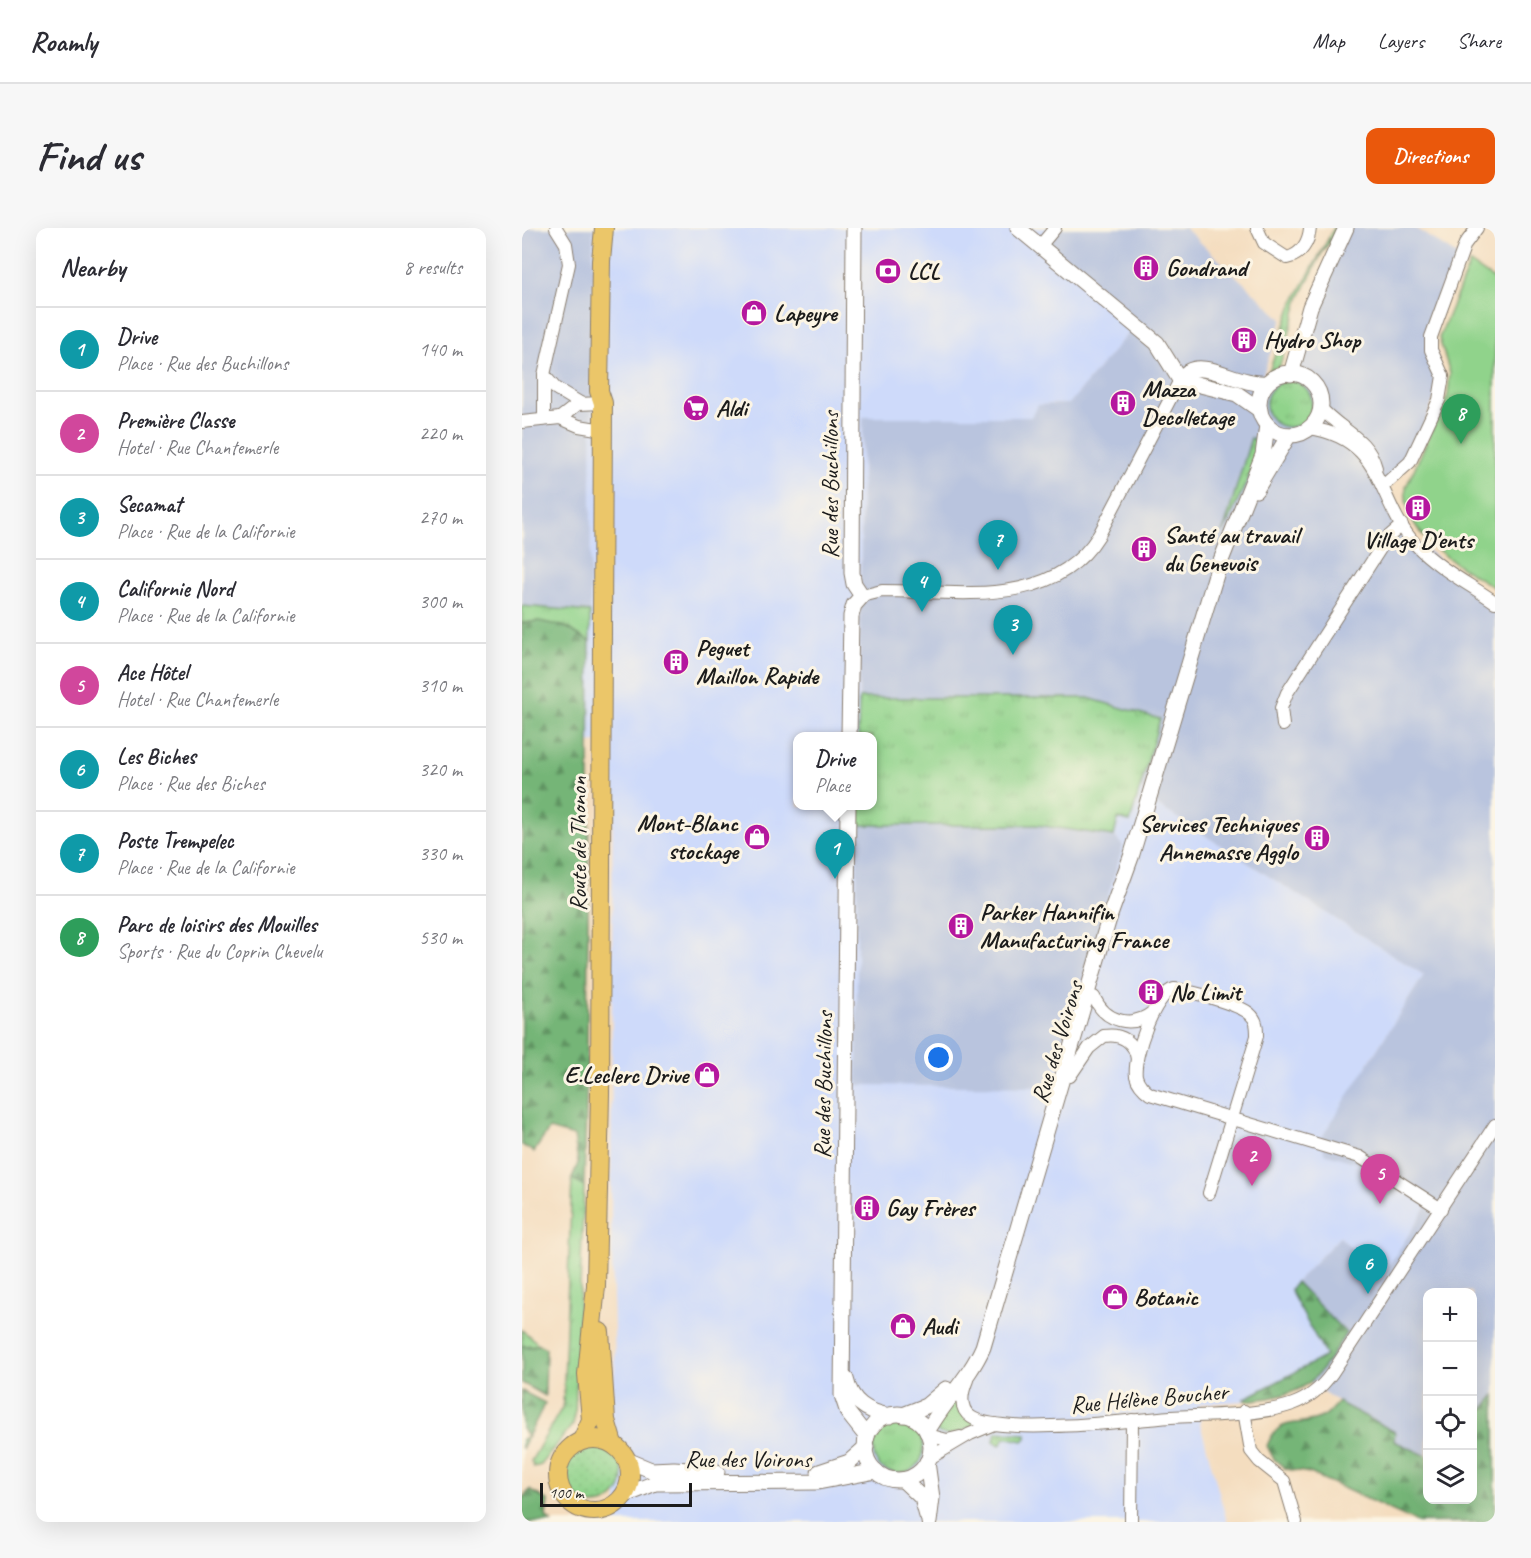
<!DOCTYPE html>
<html lang="en">
<head>
<meta charset="utf-8">
<style>
  body { margin:0; font-family:Caveat,sans-serif; background:#f7f7f7; color:#2b2b33 }
  .controls { position:absolute; right:18px; bottom:18px; display:grid; overflow:hidden; border-radius:12px; box-shadow:0 6px 24px #0002 }
  .controls button { width:54px; height:54px; display:grid; place-items:center; padding:0; border:0; border-bottom:2px solid #e1e1e2; background:#fff; color:#2b2b33; font:30px sans-serif }
  .scale { position:absolute; left:18px; bottom:15px; width:152px; box-sizing:border-box; padding-left:6px; border:3px solid #1c1c1c; border-top:0; font-size:16px; line-height:21px; white-space:nowrap; color:#1c1c1c; -webkit-text-stroke:4px #fcf5e5; paint-order:stroke }
  .you { position:absolute; left:417px; top:830px; width:21px; height:21px; margin:-15px; border:4px solid #fff; border-radius:50%; background:#1a73e8; box-shadow:0 0 0 9px #1a73e833 }
  .badge { display:grid; place-items:center; width:39px; height:39px; border-radius:50%; background:#ea580c; color:#fff; font-size:20px; font-weight:700 }
  .pin { position:absolute; translate:-50% -50px; filter:drop-shadow(0 2px 3px #0008) }
  .pin::after { content:''; position:absolute; top:32px; width:21px; height:18px; background:inherit; clip-path:polygon(0 0,100% 0,50% 100%) }
  .popup { position:absolute; left:271px; top:504px; width:84px; height:78px; box-sizing:border-box; display:grid; place-content:center; border-radius:12px; background:#fff; filter:drop-shadow(0 2px 4px #0005); font-size:20px; white-space:nowrap; color:#7c7c81 }
  .popup b { font-size:22px; color:#2b2b33 }
  .popup::after { content:''; position:absolute; left:50%; top:100%; margin-left:-12px; border:12px solid transparent; border-top-color:#fff }
  .list { margin:0; padding:0; list-style:none }
  h2 { display:flex; justify-content:space-between; align-items:center; height:78px; margin:0; padding:0 24px; font-size:26px }
  h2 small { font-size:20px; font-weight:400; color:#7c7c81 }
  .list li { display:grid; grid-template-columns:39px 1fr auto; gap:18px; align-items:center; box-sizing:border-box; height:84px; padding:0 24px; border-top:2px solid #e1e1e2 }
  .list b { display:block; font-size:22px; white-space:nowrap }
  .list p { margin:0; font-size:20px; white-space:nowrap; color:#7c7c81 }
  .list em { font-size:20px; font-style:normal; color:#7c7c81 }
  .icon { flex:none; width:33px; height:33px; fill:none; stroke:currentColor; stroke-width:2; stroke-linecap:round; stroke-linejoin:round }
  .map { position:relative; flex:none; width:973px; height:1294px; overflow:hidden; border-radius:12px }
  header { display:flex; align-items:center; gap:36px; box-sizing:border-box; height:84px; padding:0 30px; background:#fff; border-bottom:2px solid #e1e1e2 }
  header strong { font-size:28px }
  nav { display:flex; gap:33px; margin-inline-start:auto; font-size:21px }
  .intro { display:flex; align-items:center; justify-content:space-between; box-sizing:border-box; height:144px; padding:0 36px }
  h1 { margin:0; font-size:42px }
  .button { padding:15px 27px; border-radius:12px; background:#ea580c; color:#fff; font-size:21px; font-weight:700 }
  main { display:flex; gap:36px; padding:0 36px }
  aside { flex:1; background:#fff; border-radius:12px; box-shadow:0 6px 24px #0002 }
  .map>svg:first-child { display:block }
</style>
</head>
<body>
<header>
<strong>Roamly</strong>
<nav><a>Map</a><a>Layers</a><a>Share</a></nav>
</header>
<div class="intro"><h1>Find us</h1><a class="button">Directions</a></div>
<main>
<aside>
<h2>Nearby<small>8 results</small></h2>
<ul class="list">
<li><span class="badge" style="background:#0f9aa8">1</span><div><b>Drive</b><p>Place · Rue des Buchillons</p></div><em>140 m</em></li>
<li><span class="badge" style="background:#d1479c">2</span><div><b>Première Classe</b><p>Hotel · Rue Chantemerle</p></div><em>220 m</em></li>
<li><span class="badge" style="background:#0f9aa8">3</span><div><b>Secamat</b><p>Place · Rue de la Californie</p></div><em>270 m</em></li>
<li><span class="badge" style="background:#0f9aa8">4</span><div><b>Californie Nord</b><p>Place · Rue de la Californie</p></div><em>300 m</em></li>
<li><span class="badge" style="background:#d1479c">5</span><div><b>Ace Hôtel</b><p>Hotel · Rue Chantemerle</p></div><em>310 m</em></li>
<li><span class="badge" style="background:#0f9aa8">6</span><div><b>Les Biches</b><p>Place · Rue des Biches</p></div><em>320 m</em></li>
<li><span class="badge" style="background:#0f9aa8">7</span><div><b>Poste Trempelec</b><p>Place · Rue de la Californie</p></div><em>330 m</em></li>
<li><span class="badge" style="background:#2e9e5b">8</span><div><b>Parc de loisirs des Mouilles</b><p>Sports · Rue du Coprin Chevelu</p></div><em>530 m</em></li>
</ul>
</aside>
<div class="map">
<svg width="973" height="1294" viewBox="0 0 973 1294">
  <defs>
    <pattern id="grass-tufts" width="24" height="20" patternUnits="userSpaceOnUse" patternTransform="scale(1.5)"><rect width="24" height="20" fill="#90d38b"/><path d="M3 7l-1-3M5 7V3M7 7l1-3M15 17l-1-3M17 17v-4M19 17l1-3" fill="none" stroke="#7cb577"/></pattern>
    <pattern id="forest-firs" width="22" height="20" patternUnits="userSpaceOnUse" patternTransform="scale(1.5)"><rect width="22" height="20" fill="#74b577"/><path d="M5 1l3.5 6h-7zM16 11l3.5 6h-7z" fill="#5e9261"/></pattern>
    <pattern id="garden-dots" width="8" height="8" patternUnits="userSpaceOnUse" patternTransform="scale(1.5)"><rect width="8" height="8" fill="#90d38b"/><path d="M2 2h.1M6 6h.1" fill="none" stroke="#7cb577" stroke-width="1.8" stroke-linecap="round"/></pattern>
  </defs>
  <rect width="100%" height="100%" fill="#fcf5e5"/>
  <filter id="ink" filterUnits="userSpaceOnUse"><feTurbulence type="fractalNoise" baseFrequency=".0167" numOctaves="2"/><feDisplacementMap in="SourceGraphic" scale="12" xChannelSelector="R" yChannelSelector="G"/><feConvolveMatrix kernelMatrix="1 2 1 2 8 2 1 2 1" color-interpolation-filters="sRGB"/></filter>
  <filter id="wash" filterUnits="userSpaceOnUse"><feTurbulence type="fractalNoise" baseFrequency=".008" numOctaves="4" result="noise"/><feDisplacementMap in="SourceGraphic" scale="24" xChannelSelector="R" yChannelSelector="G"/><feGaussianBlur stdDeviation="1.35" result="paint"/><feColorMatrix in="noise" values="0 0 0 0 0 0 0 0 0 0 0 0 0 0 0 0 0 1.4 0 .05"/><feComposite in="paint" operator="in"/></filter>
  <g filter="url(#wash)">
    <rect width="100%" height="100%" fill="#f4ddbf"/>
    <polygon fill="#cedafa" points="71,0 533,0 614,96 547,176 517,177 509,189 341,189 336,508 276,508 276,578 335,578 335,857 368,857 601,618 592,608 596,591 608,594 618,560 637,578 902,747 844,839 842,937 905,978 859,1051 818,1009 774,1054 770,1066 804,1128 723,1171 724,1173 678,1176 678,1195 705,1294 94,1294 96,1252 89,1174 93,1136 89,993 91,512 66,515"/>
    <g fill="#b9c4de">
      <polygon points="0,0 71,0 68,384 0,378"/>
      <polygon points="533,0 663,0 760,91 740,150 770,140 826,0 893,0 938,29 909,106 921,148 888,234 862,258 886,307 973,374 973,1167 951,1193 950,1064 906,1064 905,1228 871,1213 873,1204 816,1174 789,1155 824,1105 774,1054 818,1009 859,1050 905,978 842,937 802,925 800,909 902,747 637,578 618,560 638,491 566,470 337,470 341,189 509,189 516,177 547,176 613,97 518,18"/>
      <polygon points="335,597 515,597 592,608 601,618 528,859 335,857"/>
    </g>
    <g fill="url(#grass-tufts)" stroke="#567854" stroke-width="1.5">
      <polygon points="812,0 817,0 800,25 777,71 758,138 747,144 769,79"/>
      <circle cx="767" cy="176" r="23"/>
      <polygon points="729,210 739,214 735,231 701,305"/>
      <path d="M 0,378 L 68,384 L 68,414 C 46,399 26,393 0,395 Z"/>
      <polygon points="337,470 566,470 638,491 608,594 596,591 592,608 515,597 335,597 335,578 350,578 350,508 336,508"/>
      <polygon points="50,950 62,959 53,1187 51,1196 19,1237 12,1239 9,1233 41,1178"/>
      <polygon points="0,1102 18,1117 0,1118"/>
      <path d="M 435,1165 L 455,1197 C 441,1201 427,1214 413,1202 Z"/>
      <path d="M 377,1193 C 411,1197 409,1248 374,1245 C 341,1242 346,1197 377,1193 Z"/>
      <polygon points="474,1204 504,1206 504,1210 501,1213 483,1209 478,1217 472,1213"/>
    </g>
    <g fill="url(#forest-firs)" stroke="#48684a" stroke-width="1.5">
      <polygon points="17,393 44,399 68,414 65,841 62,959 50,950 56,935 52,908 27,901 12,924 0,917 0,395"/>
      <path d="M 774,1054 L 824,1105 C 791,1157 788,1166 724,1173 L 722,1171 L 804,1128 L 770,1066 L 769,1061 Z"/>
      <polygon points="18,1117 24,1120 23,1168 0,1155 0,1118"/>
      <polygon points="0,1163 23,1175 0,1221 0,1211 5,1209 0,1200"/>
      <path d="M 973,1167 L 973,1294 L 895,1294 L 788,1245 L 764,1241 L 752,1231 L 745,1218 C 757,1185 779,1201 802,1188 C 807,1185 812,1178 816,1174 L 873,1204 L 872,1213 L 905,1228 L 906,1272 L 950,1272 L 951,1193 Z"/>
      <polygon points="8,1262 26,1273 24,1289 29,1294 0,1294 0,1270"/>
    </g>
    <circle fill="url(#garden-dots)" stroke="#567854" stroke-width="1.5" cx="72" cy="1248" r="29"/>
    <path fill="#90d38b" stroke="#567854" stroke-width="1.5" d="M 948,35 L 973,52 L 973,360 C 937,337 879,309 884,259 L 926,167 L 928,145 L 917,110 Z"/>
  </g>
  <g filter="url(#ink)">
    <g fill="none" stroke-linecap="round" stroke-linejoin="round">
      <defs>
        <g id="minor">
          <path d="M 735,0 L 742,15 L 765,30 C 779,27 787,14 788,0"/>
          <polyline points="518,18 533,0"/>
          <polyline points="22,147 33,160 58,175"/>
          <path d="M 798,179 C 817,202 846,209 854,240"/>
          <polyline points="22,190 22,147 47,36 44,16 34,0"/>
          <polyline points="38,190 56,176 81,175"/>
          <polyline points="0,194 38,190 57,198 81,202"/>
          <path d="M 787,200 C 864,211 853,273 894,317 C 916,340 947,356 973,374"/>
          <polyline points="861,258 888,234 917,172 921,148 909,122 909,109 943,16 955,0"/>
          <path d="M 340,368 L 360,363 C 435,363 531,382 577,307 L 658,152"/>
          <polyline points="761,497 759,480 765,465 865,310 880,297"/>
          <path d="M 572,769 C 583,794 610,801 631,784"/>
          <path d="M 548,848 L 567,820 L 582,808 C 599,805 613,814 615,831"/>
          <path d="M 687,965 L 735,808 C 735,799 735,792 728,786 C 719,777 666,762 652,761 C 632,766 611,829 614,848 C 616,856 621,861 628,866 L 831,927 L 838,929 L 919,981"/>
          <path d="M 445,1152 C 440,1164 436,1180 449,1189 C 463,1199 512,1199 530,1198 C 570,1198 610,1192 649,1189 C 686,1187 736,1188 771,1176 C 788,1170 800,1159 810,1145 L 973,897"/>
          <polyline points="722,1183 729,1223 737,1233 762,1253 774,1294"/>
          <polyline points="406,1207 425,1212 438,1209"/>
          <polyline points="406,1231 448,1206 472,1196"/>
          <polyline points="609,1294 610,1192"/>
        </g>
        <g id="tertiary">
          <polyline points="496,0 635,115 658,152"/>
          <circle cx="768" cy="176" r="31"/>
          <polyline points="769,146 788,79 824,0"/>
          <path d="M 658,152 C 662,147 666,142 674,141 C 692,138 720,157 745,155"/>
          <polyline points="658,152 715,166 738,182"/>
          <polyline points="734,262 767,207"/>
          <polyline points="327,508 329,388 332,377 340,368 332,356 330,345 332,0"/>
          <polyline points="326,578 320,1167 326,1185 345,1209"/>
          <path d="M 324,1151 C 329,1174 345,1184 368,1188"/>
          <circle cx="376" cy="1219" r="33"/>
          <polyline points="381,1187 404,1178 424,1161"/>
          <path d="M 405,1204 C 421,1174 447,1151 461,1119 L 588,687 L 609,629 L 696,340 L 741,227 L 745,197"/>
          <polyline points="105,1232 129,1242 152,1241 195,1244"/>
          <polyline points="405,1234 410,1270 407,1294"/>
          <polyline points="297,1244 327,1234 344,1219"/>
          <polyline points="381,1252 400,1270 405,1288"/>
          <polyline points="101,1268 133,1255 296,1254 354,1243"/>
        </g>
        <g id="primary">
          <polyline points="78,1104 84,1192 91,1216"/>
          <circle cx="72" cy="1247" r="36"/>
          <polyline points="60,1212 69,1192 65,1146 74,1058 78,865 81,175 77,163 79,33 82,0"/>
        </g>
      </defs>
      <use href="#minor" stroke="#887c6e" stroke-width="14"/>
      <use href="#tertiary" stroke="#887c6e" stroke-width="17"/>
      <use href="#primary" stroke="#887c6e" stroke-width="20"/>
      <use href="#minor" stroke="#fff" stroke-width="12"/>
      <use href="#tertiary" stroke="#fff" stroke-width="15"/>
      <use href="#primary" stroke="#ebc669" stroke-width="18"/>
    </g>
  </g>
  <defs>
    <symbol id="building-disc" viewBox="-11 -11 22 22"><circle r="9.5" fill="#b5179e" stroke="#fcf5e5"/><path d="M-4-6H4V6H1V3H-1V6H-4ZM-2.5-4.3h1.7v1.8h-1.7ZM.8-4.3h1.7v1.8H.8ZM-2.5-1h1.7V.8h-1.7ZM.8-1h1.7V.8H.8Z" fill="#fff"/></symbol>
    <symbol id="bank-disc" viewBox="-11 -11 22 22"><circle r="9.5" fill="#b5179e" stroke="#fcf5e5"/><path d="M-6-4H6V4H-6ZM0-2.3a2.3 2.3 0 1 0 0 4.6a2.3 2.3 0 1 0 0-4.6Z" fill="#fff"/></symbol>
    <symbol id="shop-disc" viewBox="-11 -11 22 22"><circle r="9.5" fill="#b5179e" stroke="#fcf5e5"/><path d="M-5-2.5h2.3a2.7 3.5 0 0 1 5.4 0H5L5.5 6h-11ZM-1.5-2.5h3a1.5 2.3 0 0 0-3 0Z" fill="#fff"/></symbol>
    <symbol id="supermarket-disc" viewBox="-11 -11 22 22"><circle r="9.5" fill="#b5179e" stroke="#fcf5e5"/><path d="M-6-5.5h2.5l.6 2H6L4.5 2H-2.5L-4.4-4H-6ZM-1.5 3.2a1.3 1.3 0 1 0 .1 0ZM3 3.2a1.3 1.3 0 1 0 .1 0Z" fill="#fff"/></symbol>
  </defs>
  <g fill-rule="evenodd">
    <use href="#building-disc" x="609" y="25" width="30" height="30"/>
    <use href="#bank-disc" x="351" y="28" width="30" height="30"/>
    <use href="#shop-disc" x="217" y="70" width="30" height="30"/>
    <use href="#building-disc" x="707" y="97" width="30" height="30"/>
    <use href="#building-disc" x="586" y="160" width="30" height="30"/>
    <use href="#supermarket-disc" x="159" y="165" width="30" height="30"/>
    <use href="#building-disc" x="881" y="265" width="30" height="30"/>
    <use href="#building-disc" x="607" y="306" width="30" height="30"/>
    <use href="#building-disc" x="139" y="419" width="30" height="30"/>
    <use href="#shop-disc" x="220" y="594" width="30" height="30"/>
    <use href="#building-disc" x="780" y="595" width="30" height="30"/>
    <use href="#building-disc" x="424" y="683" width="30" height="30"/>
    <use href="#building-disc" x="614" y="749" width="30" height="30"/>
    <use href="#shop-disc" x="170" y="832" width="30" height="30"/>
    <use href="#building-disc" x="330" y="965" width="30" height="30"/>
    <use href="#shop-disc" x="578" y="1054" width="30" height="30"/>
    <use href="#shop-disc" x="366" y="1083" width="30" height="30"/>
  </g>
  <g text-anchor="middle" dominant-baseline="central" stroke-width="6" stroke-linejoin="round" paint-order="stroke">
    <g font-size="24" font-weight="bold" fill="#1c1c1c" stroke="#fcf5e5" text-anchor="start">
      <text x="644" y="40">Gondrand</text>
      <text x="386" y="43">LCL</text>
      <text x="252" y="85">Lapeyre</text>
      <text x="742" y="112">Hydro Shop</text>
      <text x="620" y="161">Mazza<tspan x="620" dy="28">Decolletage</tspan></text>
      <text x="194" y="180">Aldi</text>
      <text x="642" y="307">Santé au travail<tspan x="642" dy="28">du Genevois</tspan></text>
      <text x="896" y="312" text-anchor="middle">Village D'ents</text>
      <text x="174" y="420">Peguet<tspan x="174" dy="28">Maillon Rapide</tspan></text>
      <text x="216" y="595" text-anchor="end">Mont-Blanc<tspan x="216" dy="28">stockage</tspan></text>
      <text x="776" y="596" text-anchor="end">Services Techniques<tspan x="776" dy="28">Annemasse Agglo</tspan></text>
      <text x="458" y="684">Parker Hannifin<tspan x="458" dy="28">Manufacturing France</tspan></text>
      <text x="648" y="764">No Limit</text>
      <text x="166" y="847" text-anchor="end">E.Leclerc Drive</text>
      <text x="364" y="980">Gay Frères</text>
      <text x="612" y="1069">Botanic</text>
      <text x="400" y="1098">Audi</text>
    </g>
    <g font-size="24" fill="#1c1c1c" stroke="#fcf5e5">
      <text transform="translate(308 257) rotate(-90)">Rue des Buchillons</text>
      <text transform="translate(56 616) rotate(-90)">Route de Thonon</text>
      <text transform="translate(535 814) rotate(-73)">Rue des Voirons</text>
      <text transform="translate(301 857) rotate(-89)">Rue des Buchillons</text>
      <text transform="translate(627 1170) rotate(-5)">Rue Hélène Boucher</text>
      <text x="226" y="1231">Rue des Voirons</text>
    </g>
  </g>
</svg>
<div class="controls">
<button>+</button>
<button>−</button>
<button><svg class="icon" aria-label="locate" viewBox="0 0 24 24"><circle cx="12" cy="12" r="6"/><path d="M12 2v4M12 18v4M2 12h4M18 12h4"/></svg></button>
<button><svg class="icon" aria-label="layers" viewBox="0 0 24 24"><path d="M12 4l9 5-9 5-9-5zM3 14l9 5 9-5"/></svg></button>
</div>
<div class="scale">100 m</div>
<div class="you"></div>
<div class="pin badge" style="left:313px;top:651px;background:#0f9aa8">1</div>
<div class="popup"><b>Drive</b>Place</div>
<div class="pin badge" style="left:730px;top:958px;background:#d1479c">2</div>
<div class="pin badge" style="left:491px;top:427px;background:#0f9aa8">3</div>
<div class="pin badge" style="left:400px;top:384px;background:#0f9aa8">4</div>
<div class="pin badge" style="left:858px;top:976px;background:#d1479c">5</div>
<div class="pin badge" style="left:846px;top:1066px;background:#0f9aa8">6</div>
<div class="pin badge" style="left:476px;top:342px;background:#0f9aa8">7</div>
<div class="pin badge" style="left:939px;top:216px;background:#2e9e5b">8</div>
</div>
</main>
</body>
</html>
